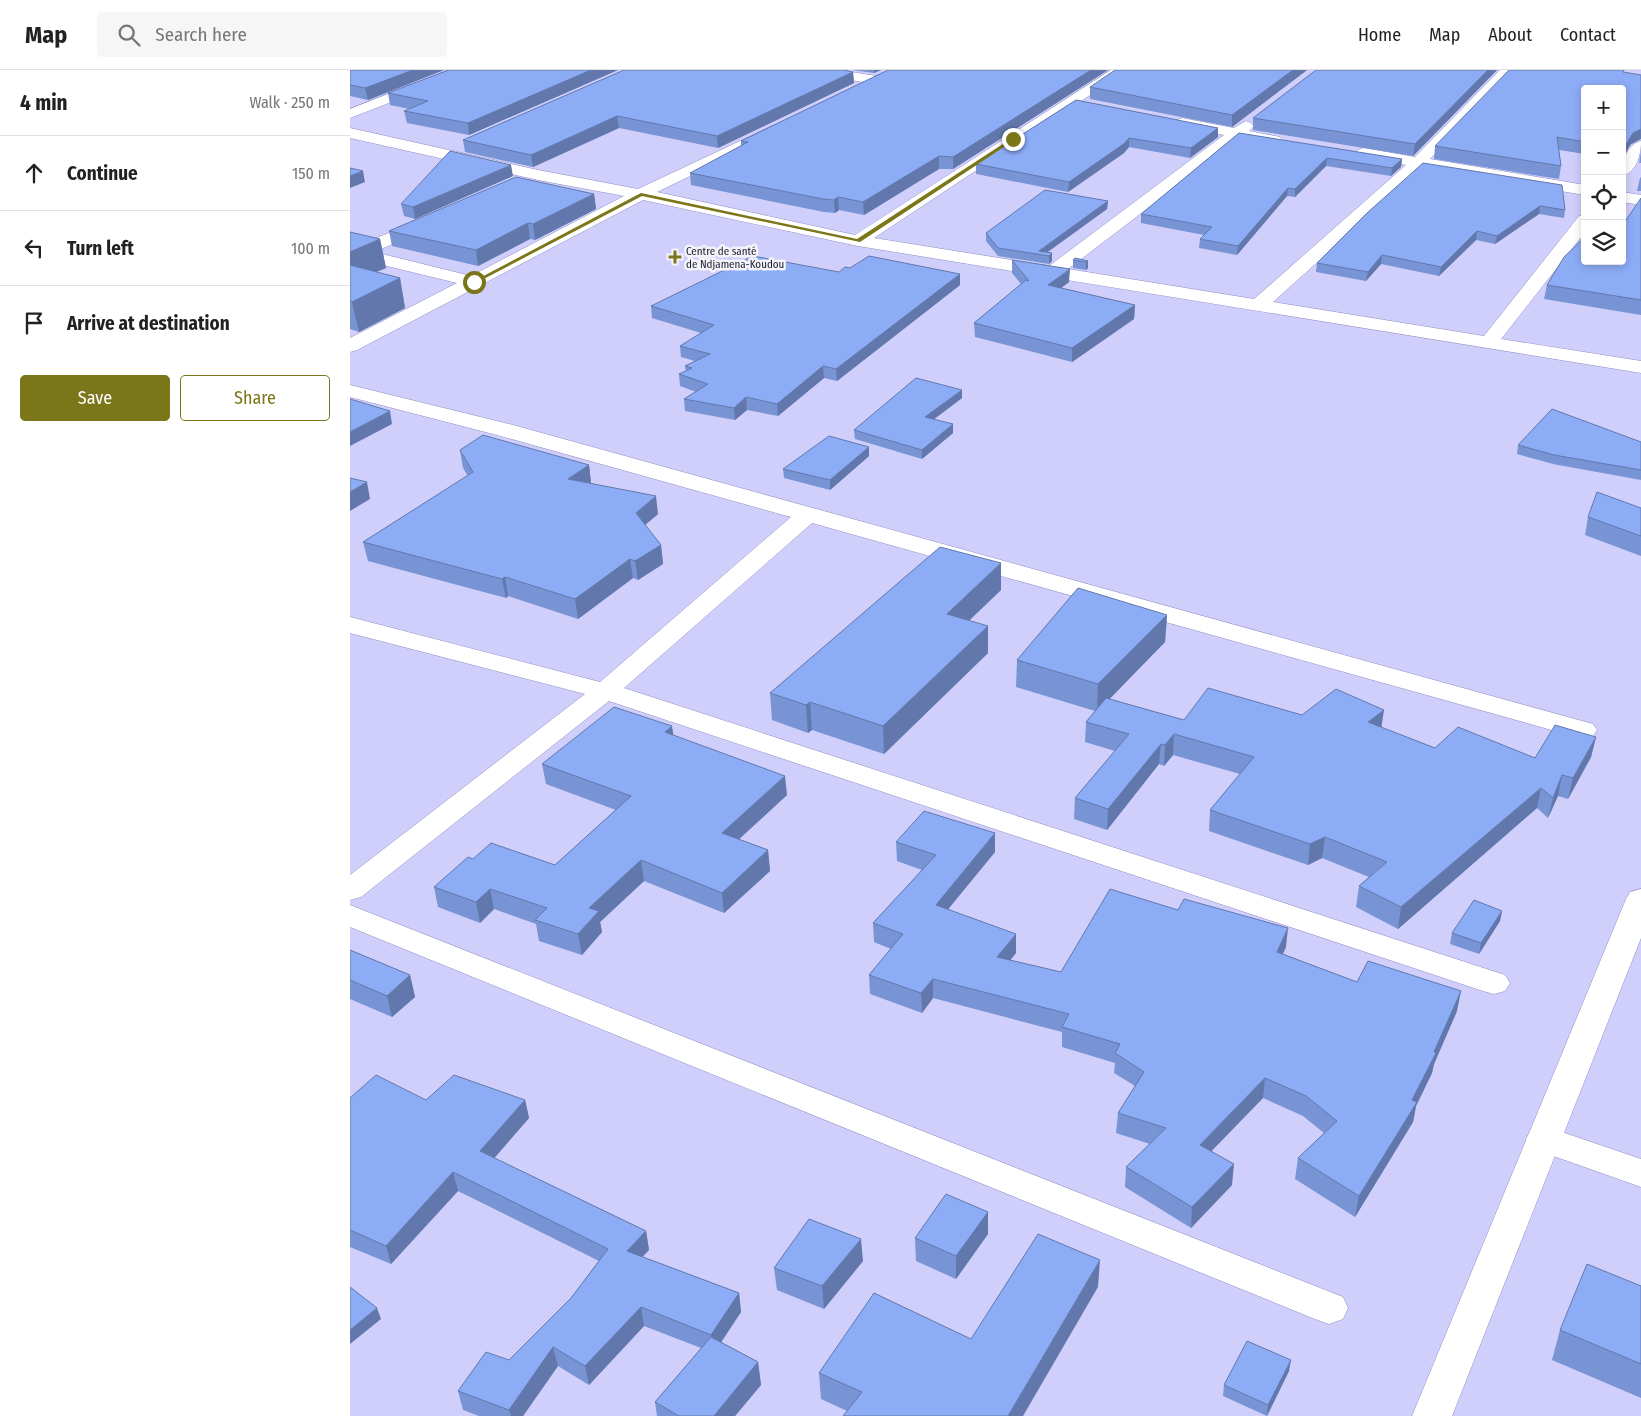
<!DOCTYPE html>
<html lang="en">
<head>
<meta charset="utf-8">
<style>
  body { margin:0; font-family:"Fira Sans Condensed",sans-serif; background:#f6f6f6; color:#222 }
  .controls { position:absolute; right:15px; top:15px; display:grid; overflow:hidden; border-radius:5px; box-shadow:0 2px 8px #0003 }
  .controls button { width:45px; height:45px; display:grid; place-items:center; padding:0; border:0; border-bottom:1px solid #e0e0e0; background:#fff; color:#222; font:25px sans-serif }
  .stop { position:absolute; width:15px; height:15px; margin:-11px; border:4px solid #7c761a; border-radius:50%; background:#fff }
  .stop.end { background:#7c761a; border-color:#fff; box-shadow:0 1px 5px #0008 }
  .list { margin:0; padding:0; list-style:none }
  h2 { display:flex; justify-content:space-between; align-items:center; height:65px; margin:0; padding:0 20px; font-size:21px }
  h2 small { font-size:16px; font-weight:400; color:#767676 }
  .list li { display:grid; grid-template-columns:32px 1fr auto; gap:15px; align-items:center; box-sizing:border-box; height:75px; padding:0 20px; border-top:1px solid #e0e0e0 }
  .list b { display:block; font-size:19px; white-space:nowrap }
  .list em { font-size:16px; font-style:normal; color:#767676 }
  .actions { display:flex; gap:10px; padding:15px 20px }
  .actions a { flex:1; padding:11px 0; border:1px solid #7c761a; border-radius:5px; text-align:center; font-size:18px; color:#7c761a }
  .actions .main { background:#7c761a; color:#fff }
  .icon { flex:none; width:28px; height:28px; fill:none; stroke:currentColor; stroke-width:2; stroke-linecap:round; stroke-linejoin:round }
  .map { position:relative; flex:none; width:1291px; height:1346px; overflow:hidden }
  header { display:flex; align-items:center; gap:30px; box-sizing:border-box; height:70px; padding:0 25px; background:#fff; border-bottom:1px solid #e0e0e0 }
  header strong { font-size:24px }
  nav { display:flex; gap:28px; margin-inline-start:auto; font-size:18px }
  .search { width:350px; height:45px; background:#f6f6f6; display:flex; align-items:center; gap:12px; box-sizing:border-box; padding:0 18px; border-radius:5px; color:#767676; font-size:19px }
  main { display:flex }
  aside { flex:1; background:#fff }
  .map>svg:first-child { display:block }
</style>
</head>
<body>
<header>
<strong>Map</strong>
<div class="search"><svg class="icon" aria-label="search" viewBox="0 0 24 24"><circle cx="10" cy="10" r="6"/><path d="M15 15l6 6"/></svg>Search here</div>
<nav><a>Home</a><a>Map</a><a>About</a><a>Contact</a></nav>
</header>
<main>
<aside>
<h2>4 min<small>Walk · 250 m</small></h2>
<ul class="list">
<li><svg class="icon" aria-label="ahead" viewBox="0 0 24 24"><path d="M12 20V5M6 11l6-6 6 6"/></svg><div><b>Continue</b></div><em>150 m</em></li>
<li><svg class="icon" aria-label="left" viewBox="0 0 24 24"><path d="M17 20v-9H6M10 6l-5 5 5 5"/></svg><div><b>Turn left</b></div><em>100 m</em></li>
<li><svg class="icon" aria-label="arrive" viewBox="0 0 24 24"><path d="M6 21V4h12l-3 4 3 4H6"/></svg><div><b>Arrive at destination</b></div></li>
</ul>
<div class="actions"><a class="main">Save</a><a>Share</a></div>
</aside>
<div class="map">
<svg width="1291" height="1346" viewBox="0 0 1291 1346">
  <rect width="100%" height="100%" fill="#d0cffc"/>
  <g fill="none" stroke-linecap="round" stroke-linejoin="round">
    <defs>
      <g id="street">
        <polygon points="99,0 119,0 117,3 0,48 0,39"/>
        <polygon points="452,0 488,0 527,6 532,7 534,10 532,13 527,14 459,4 454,3"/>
        <polygon points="761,0 778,0 524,168 699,196 874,65 827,56 824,53 827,50 832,48 884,58 896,51 901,53 904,56 899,61 930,67 933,70 930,73 925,75 890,68 718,199 904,229 1056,95 1008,86 1006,83 1008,80 1014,78 1065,87 1150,0 1165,0 1080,89 1235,115 1235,125 1072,98 923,232 1134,266 1229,146 1235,145 1235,162 1151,269 1291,291 1291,303 508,176 293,130 7,280 0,282 0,268 107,213 0,187 0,177 4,177 74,149 80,150 83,154 80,158 24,182 121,206 274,126 188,110 0,68 0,58 188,100 288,119 424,55 429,57 432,60 429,63 307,122 505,165"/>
        <path d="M 1291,71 C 1291,84 1287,102 1272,106 C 1272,92 1276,75 1291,71 Z"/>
        <polygon points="1272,122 1291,125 1291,135 1272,132"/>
        <polygon points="0,315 163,355 1243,654 1247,660 1243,666 1233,668 1223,666 462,453 274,618 1155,905 1160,913 1155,921 1144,924 1133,921 259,631 11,827 0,830 0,805 235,624 0,563 0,547 250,612 441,447 147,365 0,327"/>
        <polygon points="0,835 993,1227 998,1238 993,1249 979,1254 965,1249 0,857"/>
        <polygon points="1194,1056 1291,1089 1291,1117 1181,1078 1176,1069 1181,1060"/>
      </g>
      <polygon id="secondary" points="1291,819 1291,868 1102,1346 1062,1346 1276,829 1280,822"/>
    </defs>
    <use href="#street" stroke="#8f8dc2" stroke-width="1"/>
    <use href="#secondary" stroke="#8f8dc2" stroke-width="1"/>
    <use href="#street" fill="#fff" fill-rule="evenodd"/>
    <use href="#secondary" fill="#fff" fill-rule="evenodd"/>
  </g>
  <g fill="#7894d4">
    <polygon points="0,0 94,0 18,30 0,26"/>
    <polygon points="268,0 119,65 57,53 54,41 60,39 40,35 38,23"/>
    <polygon points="502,0 531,0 524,3"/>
    <polygon points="758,0 603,99 589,99 514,145 489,140 485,143 474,142 341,115 340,103 391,76 391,71 533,3"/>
    <polygon points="957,0 882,57 740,29 740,17"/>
    <polygon points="1147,0 1063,86 903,60 903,48"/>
    <polygon points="503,2 504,13 368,78 269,58 183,97 115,82 113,70"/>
    <polygon points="1274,2 1280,75 1272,90 1272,19 1235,19 1235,84 1209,80 1211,96 1209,109 1084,89 1085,76"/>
    <polygon points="726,30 868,58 868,67 840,88 779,77 774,83 718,122 626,104 626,94"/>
    <polygon points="889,63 1052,89 1051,97 1041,106 976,96 945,127 937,126 887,185 849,178 850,169 854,165 791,153 791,144"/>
    <polygon points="1291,81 1291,93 1289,93"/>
    <polygon points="1073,93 1215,140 1214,148 1189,144 1145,174 1126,170 1089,206 1031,194 1016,211 966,202 967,193"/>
    <polygon points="163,106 65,149 54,146 51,134"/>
    <polygon points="1291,107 1291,121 1287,121 1290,108"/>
    <polygon points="244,124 246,139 185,170 180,169 128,196 42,176 39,161"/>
    <polygon points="1291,128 1291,245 1194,229 1197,215 1272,191"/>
    <polygon points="758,131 757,139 698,182 702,191 699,194 648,186 636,171 636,163"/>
    <polygon points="0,162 30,169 36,198 26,202 50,208 55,238 9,262 0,259"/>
    <polygon points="662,190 719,212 711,218 785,235 784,249 722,292 625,267 624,253 671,214 662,203"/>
    <polygon points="723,190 738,191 738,198 736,200 723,198"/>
    <polygon points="489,202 610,215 487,311 474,308 428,346 397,340 385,350 335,341 334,329 346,322 330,316 329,304 336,301 335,296 345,291 331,287 330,276 351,263 302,248 301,236"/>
    <polygon points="612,328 584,349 603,363 572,389 505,369 504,360"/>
    <polygon points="1291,372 1291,410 1203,394 1167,384 1168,375"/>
    <polygon points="519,377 519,386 480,420 434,408 433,399"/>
    <polygon points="110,380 239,395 241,413 308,444 295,455 311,475 313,494 288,510 283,508 228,549 158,526 156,528 18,491 13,472 118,406 113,398"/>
    <polygon points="1291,438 1291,486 1235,465 1238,447"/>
    <polygon points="651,493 651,520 619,550 638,583 534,684 462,660 458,663 422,650 420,623"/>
    <polygon points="817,545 815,572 759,629 834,650 952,645 1032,658 1085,678 1185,688 1246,667 1241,687 1218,729 1208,726 1198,748 1187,738 1048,859 1006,837 1009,816 1019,807 972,788 958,795 859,761 860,740 890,704 823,685 814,696 809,694 757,760 724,749 725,728 765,681 735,672 736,652 745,641 666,617 667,590"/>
    <polygon points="324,665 437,725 389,769 418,780 420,801 374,843 294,811 250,852 252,862 232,885 189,871 186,854 144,839 130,853 88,837 84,817 123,789 205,795 266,740 196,714 192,694"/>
    <polygon points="546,772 645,782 598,839 666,883 660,890 711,902 936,877 933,884 1007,912 1107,941 1084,994 1082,1003 1066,1036 1063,1052 1005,1147 945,1109 948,1088 974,1063 953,1046 913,1028 861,1081 882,1115 841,1158 775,1117 776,1097 800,1074 766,1063 768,1043 785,1016 764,1003 765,993 712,977 712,962 583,928 572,943 520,924 519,905 541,879 524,872 523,853 572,800 547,791"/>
    <polygon points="1152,841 1150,851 1129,884 1100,874 1102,863"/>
    <polygon points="0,880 60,905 65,927 42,947 0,929"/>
    <polygon points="0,1028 76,1030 175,1030 179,1048 144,1088 296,1161 299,1180 292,1187 389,1223 391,1242 371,1272 408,1292 411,1315 385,1346 307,1346 305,1332 351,1278 294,1256 239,1315 208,1296 173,1346 129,1346 113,1340 108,1321 159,1290 221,1228 249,1191 108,1121 41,1194 0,1177"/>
    <polygon points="638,1142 638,1164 606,1209 566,1191 565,1168"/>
    <polygon points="513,1191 474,1239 427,1220 424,1198"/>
    <polygon points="1291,1216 1291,1328 1202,1290 1210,1260"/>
    <polygon points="748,1217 497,1341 471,1329 469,1303 621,1269"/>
    <polygon points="939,1301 917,1346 873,1326 874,1315"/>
  </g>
  <g fill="#6278ac">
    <polygon points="63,0 94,0 18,30 15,18"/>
    <polygon points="241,0 268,0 119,65 118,53"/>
    <polygon points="524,0 531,0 524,3"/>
    <polygon points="741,0 758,0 603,99 603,87"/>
    <polygon points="943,0 957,0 882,57 882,45"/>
    <polygon points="1138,0 1147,0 1063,86 1065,74"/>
    <polygon points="503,2 504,13 368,78 367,66"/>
    <polygon points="267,46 269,58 183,97 181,85"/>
    <polygon points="868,58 868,67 840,88 841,78"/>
    <polygon points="1291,59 1291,69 1280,75 1272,90 1274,78 1283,63"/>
    <polygon points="779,68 779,77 774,83 718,122 719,112"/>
    <polygon points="589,86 589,99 514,145 513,132"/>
    <polygon points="977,88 976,96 945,127 945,119"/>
    <polygon points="1052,89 1051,97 1041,106 1042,98"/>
    <polygon points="161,95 163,106 65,149 63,137"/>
    <polygon points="13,101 15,112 0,118 0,106"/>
    <polygon points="938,118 937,126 887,185 888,176"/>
    <polygon points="244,124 246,139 185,170 183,154"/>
    <polygon points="488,127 489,140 485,143 484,130"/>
    <polygon points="758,131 757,139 693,185 689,181"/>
    <polygon points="1190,136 1189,144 1145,174 1147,166"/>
    <polygon points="178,153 180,169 128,196 126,180"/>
    <polygon points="1127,161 1126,170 1089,206 1091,197"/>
    <polygon points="30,169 36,198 0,213 0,182"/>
    <polygon points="702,183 702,191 699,194 699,186"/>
    <polygon points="1032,185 1031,194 1016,211 1018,202"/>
    <polygon points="738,191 738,198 736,200 736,192"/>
    <polygon points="720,199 719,212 698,228 698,215"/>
    <polygon points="610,204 610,215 487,311 486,299"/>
    <polygon points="50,208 55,238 9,262 2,232"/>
    <polygon points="785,235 784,249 722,292 722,278"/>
    <polygon points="473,296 474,308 428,346 427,334"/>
    <polygon points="612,320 612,328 575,356 575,347"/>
    <polygon points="396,327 397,340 385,350 384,338"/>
    <polygon points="40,341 42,354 0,376 0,362"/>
    <polygon points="603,354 603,363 572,389 572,380"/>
    <polygon points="519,377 519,386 480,420 480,410"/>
    <polygon points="239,395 241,413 218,409"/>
    <polygon points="17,412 20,429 0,441 0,422"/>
    <polygon points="306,426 308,444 288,461 286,443"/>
    <polygon points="311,475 313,494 288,510 285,491"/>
    <polygon points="280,489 283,508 228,549 225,529"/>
    <polygon points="651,493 651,520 598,571 597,544"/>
    <polygon points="155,507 158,526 156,528 152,509"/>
    <polygon points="817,545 815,572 747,642 748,614"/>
    <polygon points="638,556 638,583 534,684 533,656"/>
    <polygon points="460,632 462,660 458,663 456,635"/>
    <polygon points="1034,640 1031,660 1018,652"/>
    <polygon points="322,656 325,676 315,662"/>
    <polygon points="824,664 823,685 814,696 815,675"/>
    <polygon points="1246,667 1241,687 1218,729 1223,708"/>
    <polygon points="811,674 809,694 757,760 758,739"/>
    <polygon points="1212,705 1208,726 1198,748 1203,728"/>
    <polygon points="435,706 437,725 374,783 372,763"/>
    <polygon points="1191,718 1187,738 1048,859 1051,837"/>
    <polygon points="645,763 645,782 586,854 586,835"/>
    <polygon points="975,767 972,788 958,795 960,774"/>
    <polygon points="418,780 420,801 374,843 372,823"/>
    <polygon points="291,790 294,811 250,852 252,862 232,885 228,864 239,838"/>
    <polygon points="140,819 144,839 130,853 126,832"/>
    <polygon points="1152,841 1150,851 1129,884 1131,873"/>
    <polygon points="938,858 936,877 924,901 927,882"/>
    <polygon points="666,864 666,883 647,907 647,887"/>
    <polygon points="60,905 65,927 42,947 37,926"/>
    <polygon points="583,909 583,928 572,943 571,923"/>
    <polygon points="1111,921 1107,941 1084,994 1082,1003 1066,1036 1063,1052 1005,1147 1009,1126 1062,1030"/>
    <polygon points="915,1008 913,1028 848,1095 850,1075"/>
    <polygon points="175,1030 179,1048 134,1100 130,1081"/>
    <polygon points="884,1094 882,1115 841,1158 842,1137"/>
    <polygon points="103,1102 108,1121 41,1194 36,1176"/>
    <polygon points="638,1142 638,1164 606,1209 606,1186"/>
    <polygon points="296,1161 299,1180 280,1200 277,1181"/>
    <polygon points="511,1169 513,1191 474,1239 472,1216"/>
    <polygon points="750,1190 748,1217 673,1346 658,1346"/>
    <polygon points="389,1223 391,1242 364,1283 361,1265"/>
    <polygon points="291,1237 294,1256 239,1315 235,1296"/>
    <polygon points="27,1238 31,1249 0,1274 0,1260"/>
    <polygon points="203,1277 208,1296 173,1346 161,1346 159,1340"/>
    <polygon points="941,1290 939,1301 917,1346 918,1335"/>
    <polygon points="408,1292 411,1315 385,1346 364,1346"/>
  </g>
  <g fill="#8cacf6" stroke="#6278ac">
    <polygon points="0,0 63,0 15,18 0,15"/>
    <polygon points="99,0 241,0 118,53 54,41 78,31 38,23"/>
    <polygon points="274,0 493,0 503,2 367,66 267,46 181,85 113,70"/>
    <polygon points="538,0 741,0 603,87 589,86 513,132 488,127 484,130 473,129 340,103 398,72 391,71"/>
    <polygon points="765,0 943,0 882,45 740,17"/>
    <polygon points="966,0 1138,0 1065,74 903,48"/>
    <polygon points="1159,0 1274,0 1273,2 1291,5 1291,59 1283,63 1274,78 1272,78 1272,19 1235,19 1235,72 1207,67 1211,96 1085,76"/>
    <polygon points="726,30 868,58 841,78 779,68 775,73 719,112 626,94"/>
    <polygon points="889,63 1052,89 1042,98 977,88 945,119 938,118 888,176 850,169 862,157 791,144"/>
    <polygon points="100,81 161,95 63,137 51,134"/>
    <polygon points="1073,93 1212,115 1215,140 1190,136 1147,166 1127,161 1091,197 1032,185 1018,202 967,193 1017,143"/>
    <polygon points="0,98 13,101 0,106"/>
    <polygon points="166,107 244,124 183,154 178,153 126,180 39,161"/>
    <polygon points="695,120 758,131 689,181 702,183 699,186 648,178 636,163"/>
    <polygon points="1291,128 1291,230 1197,215 1214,187 1235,167 1235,191 1272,191 1272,156"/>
    <polygon points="0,162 30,169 0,182"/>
    <polygon points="403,186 489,202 495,197 500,198 519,186 610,204 486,299 473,296 427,334 396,327 384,338 334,329 358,314 329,304 342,298 335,296 360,284 330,276 364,255 301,236"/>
    <polygon points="725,188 738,191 736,192 723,190"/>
    <polygon points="662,190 720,199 698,215 785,235 722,278 624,253 676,210 679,211"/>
    <polygon points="0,195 50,208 2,232 0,231"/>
    <polygon points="566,308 612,320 575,347 603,354 572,380 504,360"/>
    <polygon points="0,329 40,341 0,362"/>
    <polygon points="1202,339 1291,372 1291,400 1204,385 1168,375"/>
    <polygon points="133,365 239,395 218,409 306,426 286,443 311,475 285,491 280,489 225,529 155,507 152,509 13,472 123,402 110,380"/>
    <polygon points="479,366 519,377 480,410 433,399"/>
    <polygon points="0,408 17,412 0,422"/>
    <polygon points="1247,422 1291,438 1291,466 1238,447"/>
    <polygon points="590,477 651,493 597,544 638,556 533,656 460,632 456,635 420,623"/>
    <polygon points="728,518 817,545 748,614 667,590"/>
    <polygon points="858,618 952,645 986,619 1034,640 1018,652 1085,678 1108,657 1185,688 1205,655 1246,667 1223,708 1212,705 1203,728 1191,718 1051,837 1009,816 1037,792 975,767 960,774 860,740 904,687 824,664 815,675 811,674 758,739 725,728 779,664 736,652 756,628 834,650"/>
    <polygon points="264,637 322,656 315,662 435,706 372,763 418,780 372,823 291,790 239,838 249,841 228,864 185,850 197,838 140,819 126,832 84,817 118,787 123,789 141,773 205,795 281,726 192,694"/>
    <polygon points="574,741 645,763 586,835 666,864 647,887 711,902 760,819 828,840 834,829 938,858 927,882 1007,912 1018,891 1111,921 1084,982 1086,983 1062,1030 1067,1032 1009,1126 948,1088 987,1051 956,1026 915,1008 850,1075 884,1094 842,1137 776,1097 816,1058 768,1043 794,1002 765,983 770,974 712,957 719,944 583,909 571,923 519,905 553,864 523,853 586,785 546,772"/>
    <polygon points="1124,830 1152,841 1131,873 1102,863"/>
    <polygon points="0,880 60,905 37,926 0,910"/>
    <polygon points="26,1005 76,1030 104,1005 175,1030 130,1081 296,1161 277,1181 389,1223 361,1265 291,1237 235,1296 203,1277 159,1340 108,1321 136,1282 159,1290 221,1228 258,1179 103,1102 36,1176 0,1160 0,1028"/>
    <polygon points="596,1124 638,1142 606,1186 565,1168"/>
    <polygon points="459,1149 511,1169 472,1216 424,1198"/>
    <polygon points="688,1164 750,1190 658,1346 493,1346 512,1322 469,1303 524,1223 621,1269"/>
    <polygon points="1237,1194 1291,1216 1291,1294 1210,1260"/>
    <polygon points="0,1217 27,1238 0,1260"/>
    <polygon points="361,1267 408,1292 364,1346 329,1346 305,1332"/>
    <polygon points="897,1271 941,1290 918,1335 874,1315"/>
  </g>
  <polygon fill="#7c761a" points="662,68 666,69 510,172 292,126 126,213 122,212 291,123 507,169"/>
  <path fill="#7c761a" stroke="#f4f4fa" stroke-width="2" d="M322.5 179.5h5v5h5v5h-5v5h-5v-5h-5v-5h5z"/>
  <g text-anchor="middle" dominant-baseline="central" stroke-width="5" stroke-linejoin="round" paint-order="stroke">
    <g font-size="11" fill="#1b1a2e" stroke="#f4f4fa" text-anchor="start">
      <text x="336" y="181">Centre de santé<tspan x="336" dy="13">de Ndjamena-Koudou</tspan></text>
    </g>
  </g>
</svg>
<div class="controls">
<button>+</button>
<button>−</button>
<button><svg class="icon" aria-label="locate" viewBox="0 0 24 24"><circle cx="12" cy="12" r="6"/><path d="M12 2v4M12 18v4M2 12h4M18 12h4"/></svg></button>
<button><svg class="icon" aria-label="layers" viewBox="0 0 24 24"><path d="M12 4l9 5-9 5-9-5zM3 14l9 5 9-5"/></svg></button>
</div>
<div class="stop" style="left:124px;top:212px"></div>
<div class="stop end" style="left:663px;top:69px"></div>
</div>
</main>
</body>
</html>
